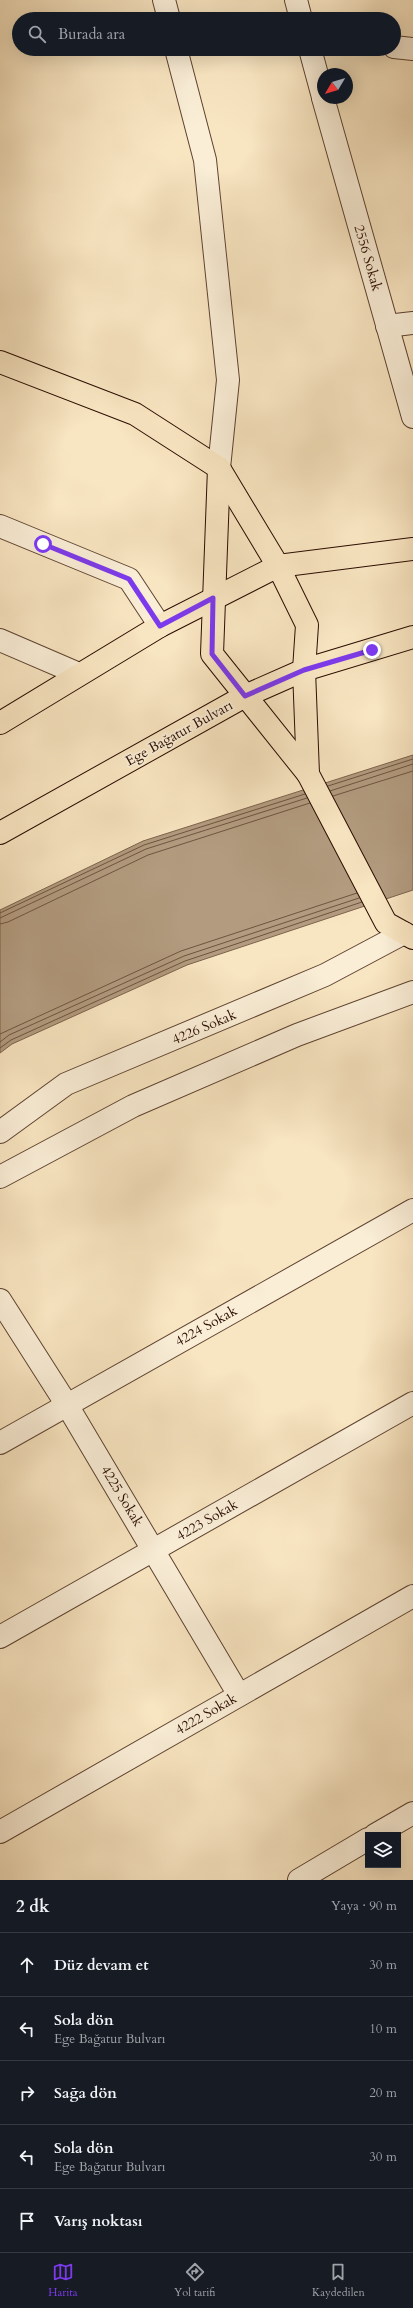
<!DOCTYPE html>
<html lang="tr">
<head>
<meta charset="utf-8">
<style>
  body { margin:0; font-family:Cardo,serif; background:#242831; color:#f1f3f6 }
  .controls { position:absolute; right:12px; bottom:12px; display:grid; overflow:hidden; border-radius:0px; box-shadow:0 4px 16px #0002 }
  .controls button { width:36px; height:36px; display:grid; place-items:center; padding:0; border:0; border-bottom:1px solid #363941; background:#171b24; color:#f1f3f6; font:20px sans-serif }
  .compass { position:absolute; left:317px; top:68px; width:36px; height:36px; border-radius:50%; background:#171b24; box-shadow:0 4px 16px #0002; rotate:232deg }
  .stop { position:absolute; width:12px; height:12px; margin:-9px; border:3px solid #7c3aed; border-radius:50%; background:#fff }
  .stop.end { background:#7c3aed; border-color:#fff; box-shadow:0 1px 4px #0008 }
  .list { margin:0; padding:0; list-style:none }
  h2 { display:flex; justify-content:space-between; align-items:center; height:52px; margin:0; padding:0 16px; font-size:17px }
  h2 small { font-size:13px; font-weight:400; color:#9ea1a6 }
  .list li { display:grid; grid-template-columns:26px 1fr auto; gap:12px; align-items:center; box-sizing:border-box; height:64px; padding:0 16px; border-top:1px solid #363941 }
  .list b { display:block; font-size:15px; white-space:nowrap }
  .list p { margin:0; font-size:13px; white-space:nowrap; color:#9ea1a6 }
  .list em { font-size:13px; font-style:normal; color:#9ea1a6 }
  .icon { flex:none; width:22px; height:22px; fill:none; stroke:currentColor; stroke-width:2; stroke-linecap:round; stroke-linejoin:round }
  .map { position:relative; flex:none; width:413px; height:1880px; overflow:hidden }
  .search { position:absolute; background:#171b24; box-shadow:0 4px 16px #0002; left:12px; right:12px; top:12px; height:44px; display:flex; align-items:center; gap:10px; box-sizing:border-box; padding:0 14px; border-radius:22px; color:#9ea1a6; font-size:15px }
  .sheet { height:372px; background:#171b24 }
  nav { display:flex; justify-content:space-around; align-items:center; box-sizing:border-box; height:56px; border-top:1px solid #363941; background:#171b24; font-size:11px; color:#9ea1a6 }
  nav a { display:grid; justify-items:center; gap:2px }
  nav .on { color:#7c3aed }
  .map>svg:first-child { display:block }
</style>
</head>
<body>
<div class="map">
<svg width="413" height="1880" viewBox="0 0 413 1880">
  <rect width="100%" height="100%" fill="#f8e5c1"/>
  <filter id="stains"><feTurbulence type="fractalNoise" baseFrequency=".005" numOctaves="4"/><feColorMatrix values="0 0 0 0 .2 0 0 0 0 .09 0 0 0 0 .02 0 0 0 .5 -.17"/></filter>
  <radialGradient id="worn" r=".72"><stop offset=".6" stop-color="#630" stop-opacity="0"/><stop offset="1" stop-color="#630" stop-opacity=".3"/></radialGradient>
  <polygon fill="#b29b7f" stroke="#7c624c" points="413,755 413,890 187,965 12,1044 0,1053 0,910 143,841"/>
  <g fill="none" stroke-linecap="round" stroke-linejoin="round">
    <g stroke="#6e5440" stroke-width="1">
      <polyline points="328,786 413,759"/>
      <polyline points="330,791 413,764"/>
      <polyline points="333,796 413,771"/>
      <polyline points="0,913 144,845 305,794"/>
      <polyline points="0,918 146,849 307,798"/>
      <polyline points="0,924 8,922 148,855 310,803"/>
      <polyline points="0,1034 181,951 357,893"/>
      <polyline points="0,1042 9,1035 184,956 359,898"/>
      <polyline points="0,1048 11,1040 185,961 362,902"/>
    </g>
    <defs>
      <g id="minor">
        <polyline points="164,0 169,19"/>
        <polyline points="296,0 301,19"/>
        <polyline points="394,47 413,49"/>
        <polyline points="176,49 205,160 228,380 219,468"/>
        <polyline points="310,49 323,97"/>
        <polyline points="323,98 413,417"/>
        <polyline points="387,326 413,323"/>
        <polyline points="0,526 129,579 160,626"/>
        <polyline points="0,640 79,674"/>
        <polyline points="0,1132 66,1084 325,975 404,933"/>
        <polyline points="0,1177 133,1106 297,1035 413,992"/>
        <polyline points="0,1300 67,1405 239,1695"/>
        <polyline points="0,1443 413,1210"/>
        <polyline points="0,1637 413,1403"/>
        <polyline points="0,1832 413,1596"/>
        <polyline points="375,1835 413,1813"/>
        <polyline points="299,1880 368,1839"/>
      </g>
      <g id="major">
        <polyline points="0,362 135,414 219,468 278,566 307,625 304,670 308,774"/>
        <polyline points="219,468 212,654 308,774 386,923 413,938"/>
        <polyline points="0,723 160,626 278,566 413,549"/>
        <polyline points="0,833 245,696 304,670 413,637"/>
      </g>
    </defs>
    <use href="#minor" stroke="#5e4230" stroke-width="24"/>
    <use href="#major" stroke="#2a0c00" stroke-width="24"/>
    <use href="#minor" stroke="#faeed7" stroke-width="22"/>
    <use href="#major" stroke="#f8e5c1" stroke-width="22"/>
  </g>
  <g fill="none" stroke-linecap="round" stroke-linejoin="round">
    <polyline stroke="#7c3aed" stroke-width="5" points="43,544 129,579 160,626 213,598 212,654 245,696 304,670 372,650"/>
  </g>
  <g text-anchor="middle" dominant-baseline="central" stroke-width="3.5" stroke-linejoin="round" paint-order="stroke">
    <g font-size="14" fill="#2a0c00" stroke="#faeed7">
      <text transform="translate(368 258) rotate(74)">2556 Sokak</text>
      <text transform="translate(179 733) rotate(-29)">Ege Bağatur Bulvarı</text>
      <text transform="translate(204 1027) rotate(-23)">4226 Sokak</text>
      <text transform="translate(206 1326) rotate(-29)">4224 Sokak</text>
      <text transform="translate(122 1496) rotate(59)">4225 Sokak</text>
      <text transform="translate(207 1520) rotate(-30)">4223 Sokak</text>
      <text transform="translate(206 1714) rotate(-30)">4222 Sokak</text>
    </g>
  </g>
  <rect width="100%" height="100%" filter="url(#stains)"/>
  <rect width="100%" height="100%" fill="url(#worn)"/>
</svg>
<div class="controls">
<button><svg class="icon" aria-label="layers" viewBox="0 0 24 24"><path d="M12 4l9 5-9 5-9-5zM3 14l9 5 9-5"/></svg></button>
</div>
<svg class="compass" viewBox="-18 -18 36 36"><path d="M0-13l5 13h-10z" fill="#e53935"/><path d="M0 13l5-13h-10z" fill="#9ea1a6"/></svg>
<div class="stop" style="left:43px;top:544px"></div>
<div class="stop end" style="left:372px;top:650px"></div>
<div class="search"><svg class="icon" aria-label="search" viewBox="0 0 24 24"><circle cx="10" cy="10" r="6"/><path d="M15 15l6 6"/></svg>Burada ara</div>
</div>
<section class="sheet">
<h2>2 dk<small>Yaya · 90 m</small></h2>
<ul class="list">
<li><svg class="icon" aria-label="ahead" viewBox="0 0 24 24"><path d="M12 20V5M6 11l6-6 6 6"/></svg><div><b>Düz devam et</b></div><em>30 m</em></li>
<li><svg class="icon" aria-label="left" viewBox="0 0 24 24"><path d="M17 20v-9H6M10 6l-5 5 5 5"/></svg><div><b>Sola dön</b><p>Ege Bağatur Bulvarı</p></div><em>10 m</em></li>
<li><svg class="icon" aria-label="right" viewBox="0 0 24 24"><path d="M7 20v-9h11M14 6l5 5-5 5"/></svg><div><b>Sağa dön</b></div><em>20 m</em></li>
<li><svg class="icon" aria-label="left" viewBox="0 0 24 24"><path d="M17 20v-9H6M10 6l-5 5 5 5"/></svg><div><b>Sola dön</b><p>Ege Bağatur Bulvarı</p></div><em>30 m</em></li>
<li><svg class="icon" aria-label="arrive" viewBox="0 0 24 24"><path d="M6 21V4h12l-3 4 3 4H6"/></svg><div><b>Varış noktası</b></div></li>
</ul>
</section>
<nav>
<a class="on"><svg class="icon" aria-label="map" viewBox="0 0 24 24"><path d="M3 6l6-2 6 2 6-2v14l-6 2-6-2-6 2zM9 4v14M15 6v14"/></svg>Harita</a>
<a><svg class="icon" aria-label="directions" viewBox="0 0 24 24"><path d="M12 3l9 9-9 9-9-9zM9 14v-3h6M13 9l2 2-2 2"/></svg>Yol tarifi</a>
<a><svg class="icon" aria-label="saved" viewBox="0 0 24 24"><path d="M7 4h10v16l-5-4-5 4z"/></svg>Kaydedilen</a>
</nav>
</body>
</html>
